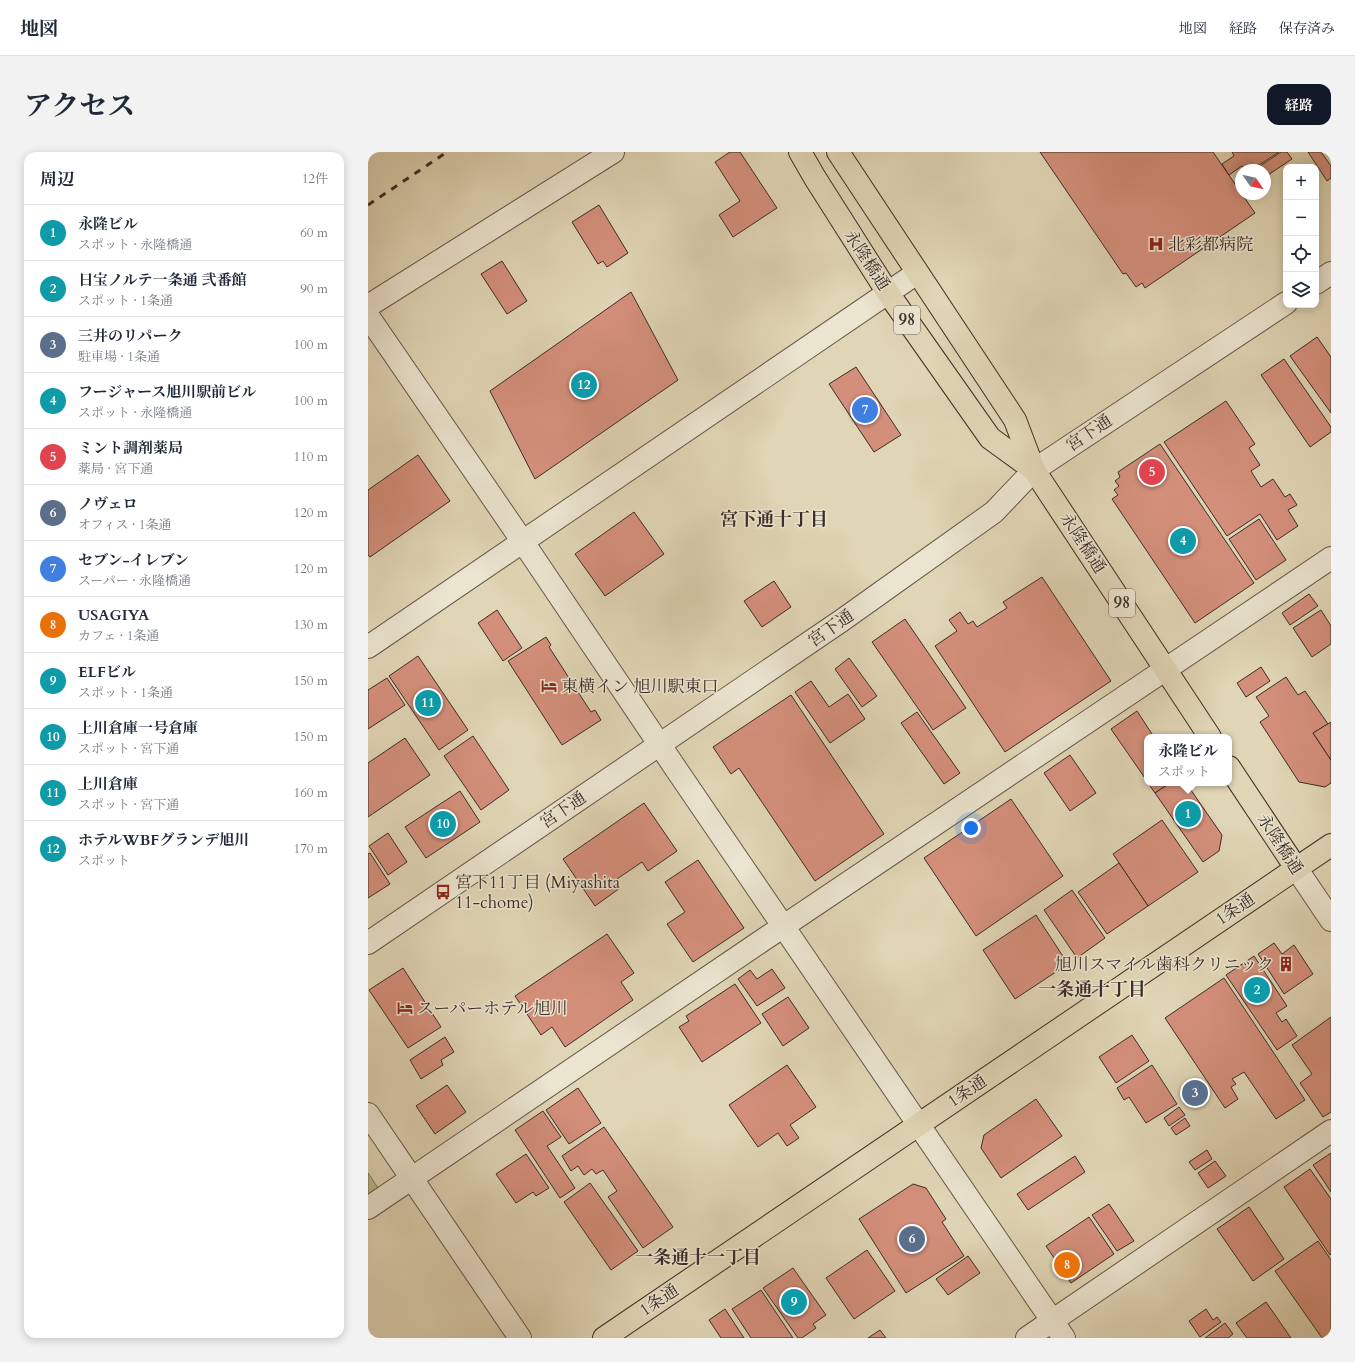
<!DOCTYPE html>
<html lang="ja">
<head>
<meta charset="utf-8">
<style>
  body { margin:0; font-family:Cardo,"Noto Serif JP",serif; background:#f2f2f3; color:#1f2937 }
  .controls { position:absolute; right:12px; top:12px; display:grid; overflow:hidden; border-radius:8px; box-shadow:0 2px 10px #0003 }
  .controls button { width:36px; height:36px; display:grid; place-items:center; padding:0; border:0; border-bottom:1px solid #e0e1e3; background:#fff; color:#1f2937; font:20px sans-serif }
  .compass { position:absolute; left:867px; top:12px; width:36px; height:36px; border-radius:50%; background:#fff; box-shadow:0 2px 10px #0003; rotate:124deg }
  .you { position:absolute; left:603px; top:676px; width:14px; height:14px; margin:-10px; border:3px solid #fff; border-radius:50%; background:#1a73e8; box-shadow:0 0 0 6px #1a73e833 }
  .badge { display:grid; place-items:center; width:26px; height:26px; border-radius:50%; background:#111827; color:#fff; font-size:13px; font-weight:700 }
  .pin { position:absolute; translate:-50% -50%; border:2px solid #fff; box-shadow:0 1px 4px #0006 }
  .popup { position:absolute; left:776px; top:582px; width:88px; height:52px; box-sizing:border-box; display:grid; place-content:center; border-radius:8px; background:#fff; filter:drop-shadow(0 1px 3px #0005); font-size:13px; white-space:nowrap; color:#747a83 }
  .popup b { font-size:15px; color:#1f2937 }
  .popup::after { content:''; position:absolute; left:50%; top:100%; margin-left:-8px; border:8px solid transparent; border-top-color:#fff }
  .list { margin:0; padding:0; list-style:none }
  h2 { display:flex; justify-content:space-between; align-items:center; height:52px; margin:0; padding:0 16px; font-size:17px }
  h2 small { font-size:13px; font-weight:400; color:#747a83 }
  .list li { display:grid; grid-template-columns:26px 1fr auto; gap:12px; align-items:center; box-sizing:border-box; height:56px; padding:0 16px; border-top:1px solid #e0e1e3 }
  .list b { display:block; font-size:15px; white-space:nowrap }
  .list p { margin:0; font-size:13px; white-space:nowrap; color:#747a83 }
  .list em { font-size:13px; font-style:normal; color:#747a83 }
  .icon { flex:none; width:22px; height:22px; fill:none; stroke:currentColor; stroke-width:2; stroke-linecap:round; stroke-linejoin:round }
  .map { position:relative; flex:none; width:963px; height:1186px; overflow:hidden; border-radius:12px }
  header { display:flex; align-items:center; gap:24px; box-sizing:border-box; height:56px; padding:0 20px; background:#fff; border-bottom:1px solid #e0e1e3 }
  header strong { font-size:19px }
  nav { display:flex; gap:22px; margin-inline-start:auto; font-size:14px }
  .intro { display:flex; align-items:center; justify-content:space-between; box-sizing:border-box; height:96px; padding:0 24px }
  h1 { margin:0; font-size:28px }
  .button { padding:10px 18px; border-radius:12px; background:#111827; color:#fff; font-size:14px; font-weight:700 }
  main { display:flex; gap:24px; padding:0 24px }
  aside { flex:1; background:#fff; border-radius:12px; box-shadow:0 2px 10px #0003 }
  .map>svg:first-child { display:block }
</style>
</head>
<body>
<header>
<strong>地図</strong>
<nav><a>地図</a><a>経路</a><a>保存済み</a></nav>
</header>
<div class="intro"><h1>アクセス</h1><a class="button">経路</a></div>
<main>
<aside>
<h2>周辺<small>12件</small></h2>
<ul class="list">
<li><span class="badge" style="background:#0f9aa8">1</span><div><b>永隆ビル</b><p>スポット · 永隆橋通</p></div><em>60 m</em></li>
<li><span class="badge" style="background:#0f9aa8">2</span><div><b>日宝ノルテ一条通 弐番館</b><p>スポット · 1条通</p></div><em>90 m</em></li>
<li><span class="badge" style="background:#5c6f8a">3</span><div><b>三井のリパーク</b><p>駐車場 · 1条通</p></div><em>100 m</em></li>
<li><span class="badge" style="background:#0f9aa8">4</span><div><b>フージャース旭川駅前ビル</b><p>スポット · 永隆橋通</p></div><em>100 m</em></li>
<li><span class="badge" style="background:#e0444e">5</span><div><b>ミント調剤薬局</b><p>薬局 · 宮下通</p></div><em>110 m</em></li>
<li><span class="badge" style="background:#5c6f8a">6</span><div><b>ノヴェロ</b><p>オフィス · 1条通</p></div><em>120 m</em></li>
<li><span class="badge" style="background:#3f7fe0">7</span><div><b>セブン-イレブン</b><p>スーパー · 永隆橋通</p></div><em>120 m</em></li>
<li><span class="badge" style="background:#e8710a">8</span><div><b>USAGIYA</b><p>カフェ · 1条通</p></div><em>130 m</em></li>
<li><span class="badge" style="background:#0f9aa8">9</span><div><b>ELFビル</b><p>スポット · 1条通</p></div><em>150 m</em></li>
<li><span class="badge" style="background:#0f9aa8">10</span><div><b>上川倉庫一号倉庫</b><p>スポット · 宮下通</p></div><em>150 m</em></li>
<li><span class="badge" style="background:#0f9aa8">11</span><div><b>上川倉庫</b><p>スポット · 宮下通</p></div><em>160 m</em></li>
<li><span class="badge" style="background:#0f9aa8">12</span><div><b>ホテルWBFグランデ旭川</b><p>スポット</p></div><em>170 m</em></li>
</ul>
</aside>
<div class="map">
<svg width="963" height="1186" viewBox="0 0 963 1186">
  <rect width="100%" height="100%" fill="#e0d5b5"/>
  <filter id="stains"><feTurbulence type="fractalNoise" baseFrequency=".005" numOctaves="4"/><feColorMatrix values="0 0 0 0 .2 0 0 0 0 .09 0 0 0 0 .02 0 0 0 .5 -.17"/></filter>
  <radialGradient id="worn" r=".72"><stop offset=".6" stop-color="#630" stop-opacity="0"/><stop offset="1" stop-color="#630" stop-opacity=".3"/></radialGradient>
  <polygon fill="#b7bc8a" stroke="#797458" points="0,1021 12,1039 0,1048"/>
  <g fill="#d48f7b" stroke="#3b2d27">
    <polygon points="362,0 372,0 409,56 365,85 351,63 372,49 347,10"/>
    <polygon points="672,0 845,0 887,61 777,136 774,131 768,135 758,121 755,122"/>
    <polygon points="864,0 911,0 883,18 877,18 874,14 861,23 854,12 866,4"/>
    <polygon points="913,0 919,0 924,7 897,25 897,18 886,18"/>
    <polygon points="940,0 953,0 963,14 963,26 959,29"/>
    <polygon points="873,27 873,39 867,31"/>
    <polygon points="231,53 260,101 239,115 235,109 230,112 204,70"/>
    <polygon points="134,109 159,149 139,162 113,122"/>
    <polygon points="263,140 310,228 167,327 122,239"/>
    <polygon points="949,185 963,205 963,261 922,204"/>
    <polygon points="916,207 963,275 963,280 942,295 893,223"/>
    <polygon points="488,215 533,283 506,300 461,232"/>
    <polygon points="858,249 887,292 881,296 892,313 883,319 893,335 905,327 917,345 922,342 929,353 920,358 930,374 909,388 892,362 859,384 796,290"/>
    <polygon points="792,292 886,431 827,471 744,347 750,343 746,338 751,334 747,329 752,325 750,320"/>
    <polygon points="50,303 82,349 2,405 0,403 0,338"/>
    <polygon points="266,360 296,402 237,444 207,402"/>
    <polygon points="891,367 918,408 888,428 861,387"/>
    <polygon points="674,425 743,529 637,600 567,494 589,479 581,468 592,460 600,472 605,469 609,475 639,456 635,450"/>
    <polygon points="406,429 423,455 394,475 376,449"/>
    <polygon points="941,442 950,454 922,473 914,461"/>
    <polygon points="129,458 154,496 135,509 110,471"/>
    <polygon points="953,458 963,474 963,492 944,505 925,476"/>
    <polygon points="537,467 598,556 565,578 504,490"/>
    <polygon points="178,485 183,493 181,495 223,560 227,558 233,568 194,593 140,509"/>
    <polygon points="50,504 100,578 71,598 21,524"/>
    <polygon points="481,506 509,544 494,555 467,517"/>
    <polygon points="893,515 902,529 878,545 869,531"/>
    <polygon points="918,525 930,543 937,539 960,572 945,581 963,608 963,631 957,635 931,630 892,570 901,564 888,545"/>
    <polygon points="19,526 37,553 0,577 0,538"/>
    <polygon points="443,529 461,555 480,542 497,567 462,591 427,540"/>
    <polygon points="423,543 516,682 447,729 371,616 363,622 345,595"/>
    <polygon points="769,559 786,585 779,585 779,629 743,577"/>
    <polygon points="549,560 592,621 576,632 533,571"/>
    <polygon points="963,570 963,608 945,581"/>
    <polygon points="105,584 141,638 113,658 76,604"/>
    <polygon points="37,586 62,623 0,665 0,611"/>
    <polygon points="702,603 728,641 702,659 676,621"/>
    <polygon points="780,631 802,631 787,641"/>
    <polygon points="802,631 818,631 854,683 851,699 835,710 787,641"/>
    <polygon points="92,639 112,670 58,706 37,675"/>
    <polygon points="643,647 695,724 608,784 556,706"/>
    <polygon points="276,651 309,699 280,719 274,710 246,729 252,736 227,754 195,707"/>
    <polygon points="794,668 830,720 780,754 745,702"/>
    <polygon points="20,681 39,710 20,723 1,694"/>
    <polygon points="2,701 22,732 0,746 0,702"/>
    <polygon points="330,708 376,776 325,810 299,772 317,760 297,730"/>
    <polygon points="751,711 780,754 739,782 710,740"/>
    <polygon points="704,738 737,786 709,806 676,758"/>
    <polygon points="668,763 700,812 647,847 615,798"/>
    <polygon points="239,782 266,821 253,830 265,848 197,895 184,875 173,883 147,844"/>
    <polygon points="906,791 914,802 926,793 945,822 916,842 890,802"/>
    <polygon points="886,804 919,854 908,861 914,870 918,867 929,884 909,898 858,823"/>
    <polygon points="35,816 73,875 40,896 1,838"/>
    <polygon points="404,817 417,836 389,854 370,827 382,818 389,827"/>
    <polygon points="856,826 937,948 908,967 876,920 864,927 868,932 863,935 870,947 857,956 797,866"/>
    <polygon points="367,832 393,871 334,910 311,875 321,869 318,864"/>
    <polygon points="420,845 441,876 415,894 394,862"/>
    <polygon points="963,865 963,960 955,965 932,931 944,922 924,893"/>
    <polygon points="764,883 781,909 748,931 731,905"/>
    <polygon points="77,885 86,900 73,908 75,913 53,927 42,908"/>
    <polygon points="419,913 448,955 422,973 431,986 419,994 410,981 390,995 361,953"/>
    <polygon points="784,913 809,952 778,971 761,945 756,948 749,936"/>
    <polygon points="79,933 98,960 67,982 48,954"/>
    <polygon points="210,936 233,971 201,992 178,958"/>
    <polygon points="668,947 694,984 633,1026 613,996 616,983"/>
    <polygon points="811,955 817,963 801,974 796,966"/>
    <polygon points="175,959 193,985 179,994 207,1036 192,1046 147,978"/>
    <polygon points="817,966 822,974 808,983 803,976"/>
    <polygon points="236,975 305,1075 275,1096 240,1045 249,1039 235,1018 228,1022 224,1017 216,1023 210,1014 203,1019 194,1004"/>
    <polygon points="839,998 844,1007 827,1018 821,1010"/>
    <polygon points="963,1001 963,1040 945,1013"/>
    <polygon points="158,1002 181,1036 168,1044 165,1040 148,1051 128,1022"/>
    <polygon points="707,1004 717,1020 660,1058 649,1042"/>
    <polygon points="847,1009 858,1024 840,1036 830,1021"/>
    <polygon points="942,1017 963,1047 963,1102 962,1103 916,1035"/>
    <polygon points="222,1031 270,1099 243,1118 196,1050"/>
    <polygon points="545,1032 558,1036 578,1067 574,1070 596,1104 538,1141 491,1067"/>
    <polygon points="741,1052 766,1089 749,1099 724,1063"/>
    <polygon points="881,1055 916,1107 885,1129 849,1077"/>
    <polygon points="721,1065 746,1102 703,1131 678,1094"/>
    <polygon points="950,1089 963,1108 963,1186 954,1186 907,1119"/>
    <polygon points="499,1098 527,1139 486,1167 458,1126"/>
    <polygon points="600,1104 612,1121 580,1143 568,1127"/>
    <polygon points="425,1116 458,1163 445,1172 448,1176 434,1186 430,1186 395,1136"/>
    <polygon points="393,1138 425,1186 383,1186 364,1157"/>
    <polygon points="898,1150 923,1186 879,1186 868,1171"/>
    <polygon points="357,1157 376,1186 353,1186 341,1168"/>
    <polygon points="838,1157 845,1168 849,1165 853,1170 832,1185 821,1169"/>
    <polygon points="857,1171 865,1182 860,1186 837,1186"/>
    <polygon points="512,1178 518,1186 500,1186"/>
  </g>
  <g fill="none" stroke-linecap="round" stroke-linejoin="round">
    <defs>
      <g id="minor">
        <polyline points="948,131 963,121"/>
        <polyline points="0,154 245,0"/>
        <polyline points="0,164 155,390 306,614 696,1186"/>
        <polyline points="0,495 549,121"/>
        <polyline points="928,716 963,768"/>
        <polyline points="0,791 473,469 626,360 666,318 918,151"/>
        <polyline points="0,962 152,1186"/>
        <polyline points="0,1056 392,790 963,406"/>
        <polyline points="659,1186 963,979"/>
      </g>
      <g id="major">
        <polyline points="432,0 447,26 520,141 622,286 666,318"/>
        <polyline points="470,0 647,268 666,318 842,585"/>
        <polyline points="861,615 928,716"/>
        <polyline points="236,1186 963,693"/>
      </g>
    </defs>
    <use href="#minor" stroke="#64574a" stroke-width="24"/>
    <use href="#major" stroke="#3b2d27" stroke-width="24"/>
    <use href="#minor" stroke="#ebe4cf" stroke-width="22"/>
    <use href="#major" stroke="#e0d5b5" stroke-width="22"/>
    <polyline stroke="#3b2d27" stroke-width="3" stroke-dasharray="7 7" stroke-linecap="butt" points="0,53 79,0"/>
  </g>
  <defs>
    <symbol id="hospital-bare" viewBox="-9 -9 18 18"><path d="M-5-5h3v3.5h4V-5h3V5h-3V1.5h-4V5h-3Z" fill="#8f2418" stroke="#ebe4cf" stroke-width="2.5" paint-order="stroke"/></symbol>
    <symbol id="hotel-bare" viewBox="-9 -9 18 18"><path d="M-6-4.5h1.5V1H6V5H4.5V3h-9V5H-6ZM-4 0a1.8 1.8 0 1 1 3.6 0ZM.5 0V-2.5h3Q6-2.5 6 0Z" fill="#8f2418" stroke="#ebe4cf" stroke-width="2.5" paint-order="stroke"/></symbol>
    <symbol id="bus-bare" viewBox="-9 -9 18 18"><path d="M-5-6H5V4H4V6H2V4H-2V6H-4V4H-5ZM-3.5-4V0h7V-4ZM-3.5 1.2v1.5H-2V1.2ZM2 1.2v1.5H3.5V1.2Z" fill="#8f2418" stroke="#ebe4cf" stroke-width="2.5" paint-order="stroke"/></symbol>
    <symbol id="building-bare" viewBox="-9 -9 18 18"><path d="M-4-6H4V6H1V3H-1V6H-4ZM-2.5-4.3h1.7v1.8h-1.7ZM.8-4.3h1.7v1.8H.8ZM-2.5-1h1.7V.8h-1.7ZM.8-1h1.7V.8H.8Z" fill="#8f2418" stroke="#ebe4cf" stroke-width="2.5" paint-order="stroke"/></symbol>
  </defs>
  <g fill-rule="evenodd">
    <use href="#hospital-bare" x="777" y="81" width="22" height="22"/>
    <use href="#hotel-bare" x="170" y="523" width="22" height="22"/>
    <use href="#bus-bare" x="64" y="729" width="22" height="22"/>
    <use href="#building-bare" x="907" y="801" width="22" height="22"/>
    <use href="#hotel-bare" x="26" y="845" width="22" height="22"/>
  </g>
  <g text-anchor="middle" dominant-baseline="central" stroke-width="3" stroke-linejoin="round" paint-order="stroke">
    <g fill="#ebe4cf" stroke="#706459" stroke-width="1">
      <rect x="526" y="154" width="26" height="28" rx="3"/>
      <rect x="741" y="437" width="26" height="28" rx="3"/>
    </g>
    <g font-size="16" font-weight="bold" fill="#3b2d27">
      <text x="539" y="168">98</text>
      <text x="754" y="451">98</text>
    </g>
    <g font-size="17" fill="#3b2d27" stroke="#ebe4cf" text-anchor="start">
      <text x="800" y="92">北彩都病院</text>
      <text x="193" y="534">東横イン 旭川駅東口</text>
      <text x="87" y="730">宮下11丁目 (Miyashita<tspan x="87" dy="20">11-chome)</tspan></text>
      <text x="906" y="812" text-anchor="end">旭川スマイル歯科クリニック</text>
      <text x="49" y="856">スーパーホテル旭川</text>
    </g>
    <g font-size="17" fill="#3b2d27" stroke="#ebe4cf">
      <text transform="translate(499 108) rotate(57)">永隆橋通</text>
      <text transform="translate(721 281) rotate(-34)">宮下通</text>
      <text transform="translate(715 391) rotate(57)">永隆橋通</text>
      <text transform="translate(463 476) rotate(-35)">宮下通</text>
      <text transform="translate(195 658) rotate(-34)">宮下通</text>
      <text transform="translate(912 692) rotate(57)">永隆橋通</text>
      <text transform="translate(867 757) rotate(-34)">1条通</text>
      <text transform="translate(599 939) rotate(-34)">1条通</text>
      <text transform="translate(291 1148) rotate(-34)">1条通</text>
    </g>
    <g font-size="18" font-weight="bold" fill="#3b2d27" stroke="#ebe4cf">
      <text x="406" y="367">宮下通十丁目</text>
      <text x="724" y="837">一条通十丁目</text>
      <text x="330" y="1105">一条通十一丁目</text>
    </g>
  </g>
  <rect width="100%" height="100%" filter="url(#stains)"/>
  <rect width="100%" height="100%" fill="url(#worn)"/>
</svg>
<div class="controls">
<button>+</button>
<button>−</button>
<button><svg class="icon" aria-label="locate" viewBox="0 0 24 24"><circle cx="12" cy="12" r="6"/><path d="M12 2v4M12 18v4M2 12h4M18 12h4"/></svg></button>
<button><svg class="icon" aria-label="layers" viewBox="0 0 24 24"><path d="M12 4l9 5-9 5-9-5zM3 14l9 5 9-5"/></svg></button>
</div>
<svg class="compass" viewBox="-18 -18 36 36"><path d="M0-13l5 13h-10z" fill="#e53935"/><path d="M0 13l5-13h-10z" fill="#747a83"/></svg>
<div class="you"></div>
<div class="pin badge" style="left:820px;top:662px;background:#0f9aa8">1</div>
<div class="popup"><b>永隆ビル</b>スポット</div>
<div class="pin badge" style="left:889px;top:838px;background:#0f9aa8">2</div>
<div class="pin badge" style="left:827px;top:941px;background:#5c6f8a">3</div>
<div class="pin badge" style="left:815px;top:389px;background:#0f9aa8">4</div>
<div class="pin badge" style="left:784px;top:320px;background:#e0444e">5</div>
<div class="pin badge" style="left:544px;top:1087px;background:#5c6f8a">6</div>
<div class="pin badge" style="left:497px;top:258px;background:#3f7fe0">7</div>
<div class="pin badge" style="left:699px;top:1113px;background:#e8710a">8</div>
<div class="pin badge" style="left:426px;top:1150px;background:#0f9aa8">9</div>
<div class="pin badge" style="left:75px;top:672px;background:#0f9aa8">10</div>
<div class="pin badge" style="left:60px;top:551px;background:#0f9aa8">11</div>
<div class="pin badge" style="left:216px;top:233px;background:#0f9aa8">12</div>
</div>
</main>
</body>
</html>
